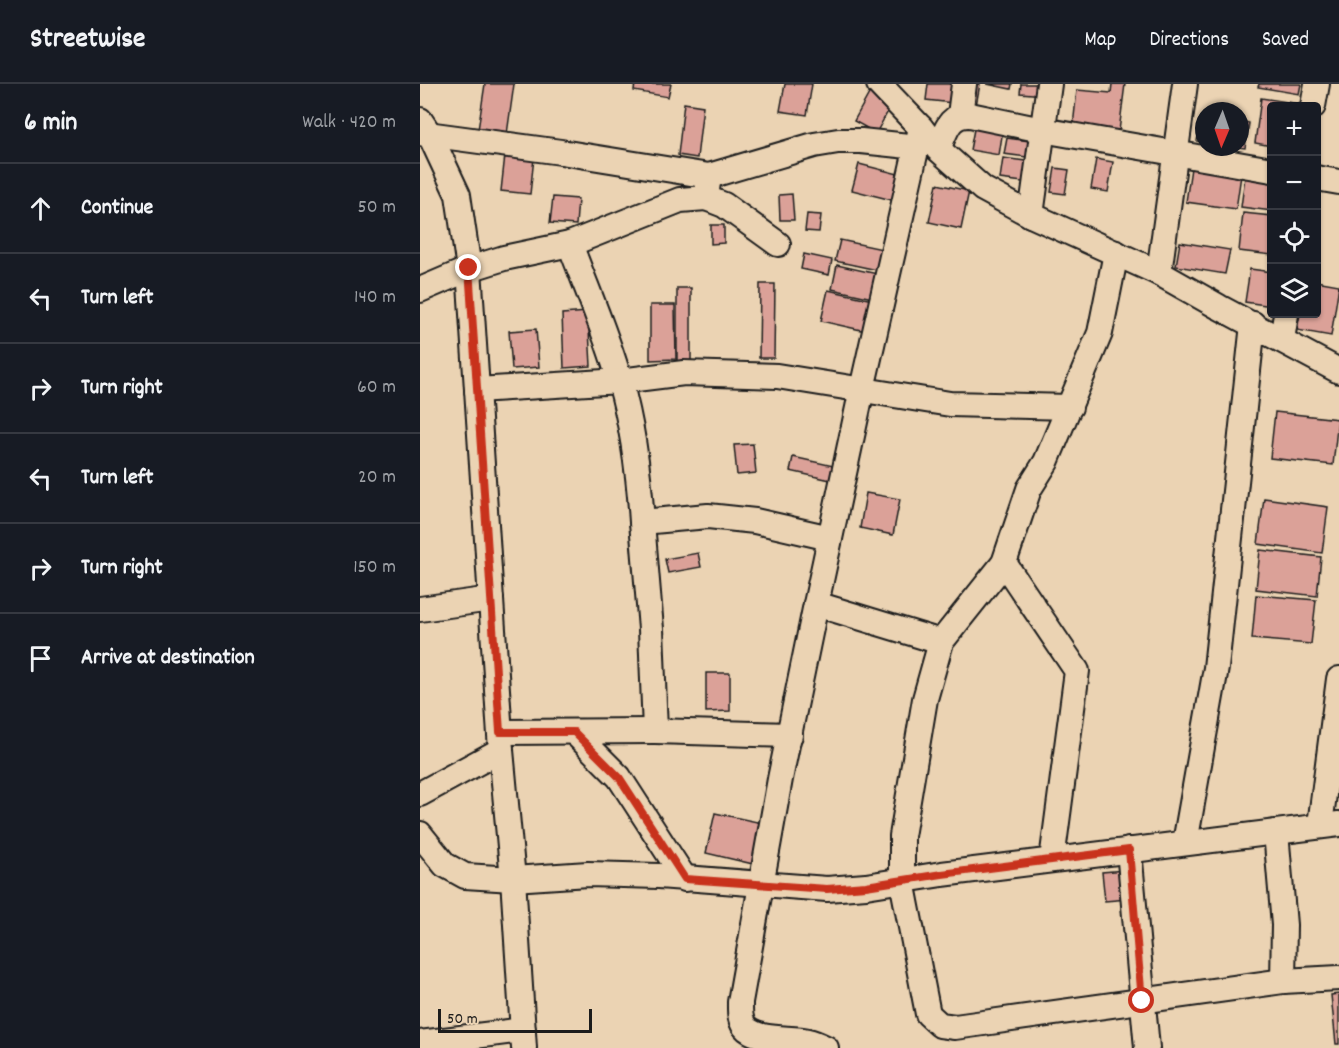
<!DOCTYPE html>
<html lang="en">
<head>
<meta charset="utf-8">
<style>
  body { margin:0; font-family:Dekko,sans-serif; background:#242831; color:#f1f3f6 }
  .controls { position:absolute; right:18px; top:18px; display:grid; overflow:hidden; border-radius:6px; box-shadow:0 2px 4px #0004 }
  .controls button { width:54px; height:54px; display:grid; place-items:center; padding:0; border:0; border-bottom:2px solid #363941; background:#171b24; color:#f1f3f6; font:30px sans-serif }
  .compass { position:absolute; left:775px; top:18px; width:54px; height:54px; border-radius:50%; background:#171b24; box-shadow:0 2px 4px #0004; rotate:182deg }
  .scale { position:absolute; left:18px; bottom:15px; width:154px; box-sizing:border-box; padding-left:6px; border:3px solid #1c1c1c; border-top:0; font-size:16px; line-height:21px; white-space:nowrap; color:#1c1c1c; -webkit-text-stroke:4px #ebd3b3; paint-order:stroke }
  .stop { position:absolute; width:18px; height:18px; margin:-14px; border:4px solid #c8321e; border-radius:50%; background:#fff }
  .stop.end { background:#c8321e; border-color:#fff; box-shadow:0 2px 6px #0008 }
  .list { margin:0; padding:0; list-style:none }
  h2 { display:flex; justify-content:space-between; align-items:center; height:78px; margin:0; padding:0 24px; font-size:26px }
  h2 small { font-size:20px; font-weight:400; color:#9ea1a6 }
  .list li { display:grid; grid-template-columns:39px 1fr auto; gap:18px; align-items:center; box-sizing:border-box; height:90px; padding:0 24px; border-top:2px solid #363941 }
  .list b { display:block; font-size:22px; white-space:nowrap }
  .list em { font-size:20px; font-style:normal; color:#9ea1a6 }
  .icon { flex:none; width:33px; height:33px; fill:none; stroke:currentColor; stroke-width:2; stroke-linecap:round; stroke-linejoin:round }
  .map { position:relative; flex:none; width:919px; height:964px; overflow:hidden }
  header { display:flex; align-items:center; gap:36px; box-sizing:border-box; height:84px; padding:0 30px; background:#171b24; border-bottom:2px solid #363941 }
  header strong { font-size:28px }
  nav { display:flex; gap:33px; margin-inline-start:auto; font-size:21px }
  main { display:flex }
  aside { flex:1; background:#171b24 }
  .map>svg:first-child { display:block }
</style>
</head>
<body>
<header>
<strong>Streetwise</strong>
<nav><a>Map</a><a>Directions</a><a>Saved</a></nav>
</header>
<main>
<aside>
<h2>6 min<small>Walk · 420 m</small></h2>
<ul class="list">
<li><svg class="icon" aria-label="ahead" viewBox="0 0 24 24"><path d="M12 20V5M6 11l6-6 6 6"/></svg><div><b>Continue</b></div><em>50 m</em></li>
<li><svg class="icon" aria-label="left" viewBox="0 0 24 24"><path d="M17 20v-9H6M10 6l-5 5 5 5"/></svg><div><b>Turn left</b></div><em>140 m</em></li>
<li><svg class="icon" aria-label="right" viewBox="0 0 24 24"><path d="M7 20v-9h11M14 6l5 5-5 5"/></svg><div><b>Turn right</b></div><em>60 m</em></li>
<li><svg class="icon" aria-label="left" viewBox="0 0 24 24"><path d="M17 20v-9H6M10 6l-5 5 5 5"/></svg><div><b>Turn left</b></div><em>20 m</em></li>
<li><svg class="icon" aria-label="right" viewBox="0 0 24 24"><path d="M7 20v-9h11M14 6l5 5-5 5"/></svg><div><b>Turn right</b></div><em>150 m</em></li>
<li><svg class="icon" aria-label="arrive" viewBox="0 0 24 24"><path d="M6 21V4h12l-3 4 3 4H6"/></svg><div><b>Arrive at destination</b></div></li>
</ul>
</aside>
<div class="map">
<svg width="919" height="964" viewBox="0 0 919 964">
  <rect width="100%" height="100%" fill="#ebd3b3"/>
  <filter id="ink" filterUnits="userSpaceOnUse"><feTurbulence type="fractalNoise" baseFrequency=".0167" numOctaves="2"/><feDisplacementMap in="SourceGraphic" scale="12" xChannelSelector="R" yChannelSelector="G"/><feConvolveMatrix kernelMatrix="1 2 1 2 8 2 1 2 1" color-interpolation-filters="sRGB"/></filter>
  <g filter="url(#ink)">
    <g fill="#dba198" stroke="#1c1c1c" stroke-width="1.5">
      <polygon points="65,0 94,0 87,50 58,46"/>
      <polygon points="215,0 251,0 248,13 214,7"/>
      <polygon points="365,0 392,0 387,31 360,27"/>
      <polygon points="508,0 535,0 533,19 506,16"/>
      <polygon points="548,0 560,0 555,27"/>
      <polygon points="567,0 592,0 591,5"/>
      <polygon points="601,0 626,0 625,11 600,9"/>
      <polygon points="692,0 705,0 699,47 653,42 657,6 691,9"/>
      <polygon points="839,0 881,0 879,10 838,3"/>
      <polygon points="450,8 472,20 456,49 434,37"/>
      <polygon points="841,14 880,20 880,22 852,22 852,62 835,59"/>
      <polygon points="264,19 283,22 277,74 258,71"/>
      <polygon points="782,32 784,33 784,58 777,57"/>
      <polygon points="820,37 829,39 825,64 817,63 820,63"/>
      <polygon points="555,40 583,45 579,71 550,66"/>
      <polygon points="587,54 617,58 615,74 584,70"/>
      <polygon points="85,71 114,74 110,110 81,107"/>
      <polygon points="583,74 612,78 610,99 580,95"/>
      <polygon points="676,75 693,78 688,108 671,105"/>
      <polygon points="439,80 486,92 480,118 432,106"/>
      <polygon points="635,84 649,86 645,110 631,108"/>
      <polygon points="771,84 821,91 816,125 766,118"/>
      <polygon points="825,93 852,96 852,127 821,123"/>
      <polygon points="517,100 549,107 541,145 509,138"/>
      <polygon points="372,110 374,136 360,136 359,111"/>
      <polygon points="133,113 158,115 156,141 130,139"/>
      <polygon points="823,129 852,132 852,171 819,167"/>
      <polygon points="387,130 401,131 399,148 385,147"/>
      <polygon points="291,141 304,141 304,159 291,160"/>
      <polygon points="420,156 467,166 462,187 415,177"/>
      <polygon points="760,158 810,166 805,190 756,182"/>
      <polygon points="384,170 412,176 409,191 381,185"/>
      <polygon points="417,181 462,191 457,215 412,205"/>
      <polygon points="830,185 852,188 852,222 825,218"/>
      <polygon points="896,197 919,201 911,252 877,246 880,230 896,230"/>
      <polygon points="340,200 355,200 354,274 339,274"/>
      <rect x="257" y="204" width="14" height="74"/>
      <polygon points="408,206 457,217 450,248 401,237"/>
      <polygon points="230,221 255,221 256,275 230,276"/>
      <polygon points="168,228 171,282 144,284 142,230"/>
      <polygon points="116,245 119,283 92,285 89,247"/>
      <polygon points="855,328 918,335 913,381 850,374"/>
      <polygon points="333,360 336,389 317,391 314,361"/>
      <polygon points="373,373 418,383 415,397 370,387"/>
      <polygon points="446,409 480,415 473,451 440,444"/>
      <polygon points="844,414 908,423 902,469 838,460"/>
      <polygon points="840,466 901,473 897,512 836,505"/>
      <polygon points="278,469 281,483 248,489 245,475"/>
      <polygon points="836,511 896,516 891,560 832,555"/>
      <polygon points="286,589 310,589 310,627 286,628"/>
      <polygon points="295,729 342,739 333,780 286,769"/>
      <polygon points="705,786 708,815 685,817 682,788"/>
      <polygon points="919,910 919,960 916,960 911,911"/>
    </g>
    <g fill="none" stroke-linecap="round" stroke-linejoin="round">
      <defs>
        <g id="minor">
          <polyline points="459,0 501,44 518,65 563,105 611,131 739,189 799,223 919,287"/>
          <polyline points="893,22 897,0"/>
          <polyline points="540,31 544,0"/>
          <polyline points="0,36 10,51 38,111 49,185 81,666 93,795 104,964"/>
          <polyline points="0,49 141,68 289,92 394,61 418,57 441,57 498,63"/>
          <path d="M 518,65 C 526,48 528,30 550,31 L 622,46 L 852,86"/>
          <polyline points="896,94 919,98"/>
          <polyline points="288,98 286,114 304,121 358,160"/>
          <polyline points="611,131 629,0"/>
          <path d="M 150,160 C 167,206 187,251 200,298 C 213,343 219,392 222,438 L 288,432 L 335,437 L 410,454"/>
          <polyline points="696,169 680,249 626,378 609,405 584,479 521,558 505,615 482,752 482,797 508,930 520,941 535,943 863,897 919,894"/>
          <polyline points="739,189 765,0"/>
          <polyline points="0,206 49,185 84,174 150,160 260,116 286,114"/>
          <polyline points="862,256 866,230"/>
          <polyline points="57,306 200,297 264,289 357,292 530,320 650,323"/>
          <polyline points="222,438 231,545 235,647 370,651"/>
          <polyline points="584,479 657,587 632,776"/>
          <polyline points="396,520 521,558"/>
          <polyline points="0,525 71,515"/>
          <polyline points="80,648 235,647"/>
          <polyline points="154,648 199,693 265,795"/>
          <polyline points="0,710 81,666"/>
          <polyline points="900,741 919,595"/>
          <polyline points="856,748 864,841 863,897"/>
          <polyline points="0,750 25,781 45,792 93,795 168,790 239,792 407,805 446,802 522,790 919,740"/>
          <polyline points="765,759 796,584 833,240"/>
          <polyline points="709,766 727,964"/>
          <polyline points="0,959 103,946"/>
          <path d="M 406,964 C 400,961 394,958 388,957 C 370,953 342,957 327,945 C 319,938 320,927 320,918 L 360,695 L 396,520 L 442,305 L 501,44"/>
        </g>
      </defs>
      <use href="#minor" stroke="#1c1c1c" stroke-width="28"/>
      <use href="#minor" stroke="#ebd3b3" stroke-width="24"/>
    </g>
  </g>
  <g fill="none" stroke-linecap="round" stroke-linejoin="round" filter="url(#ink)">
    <polyline stroke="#c8321e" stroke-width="8" points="49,184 80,648 154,648 199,693 265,795 407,805 446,802 522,790 709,766 722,917"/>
  </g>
</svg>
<div class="controls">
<button>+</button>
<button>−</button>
<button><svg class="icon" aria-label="locate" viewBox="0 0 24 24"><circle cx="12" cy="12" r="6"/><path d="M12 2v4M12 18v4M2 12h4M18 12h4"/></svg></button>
<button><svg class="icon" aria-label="layers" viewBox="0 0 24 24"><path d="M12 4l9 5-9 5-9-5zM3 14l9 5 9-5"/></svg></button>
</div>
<svg class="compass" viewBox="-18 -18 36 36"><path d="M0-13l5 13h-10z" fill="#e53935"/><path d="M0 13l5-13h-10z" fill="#9ea1a6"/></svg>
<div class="scale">50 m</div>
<div class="stop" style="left:722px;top:917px"></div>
<div class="stop end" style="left:49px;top:184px"></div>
</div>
</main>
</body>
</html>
